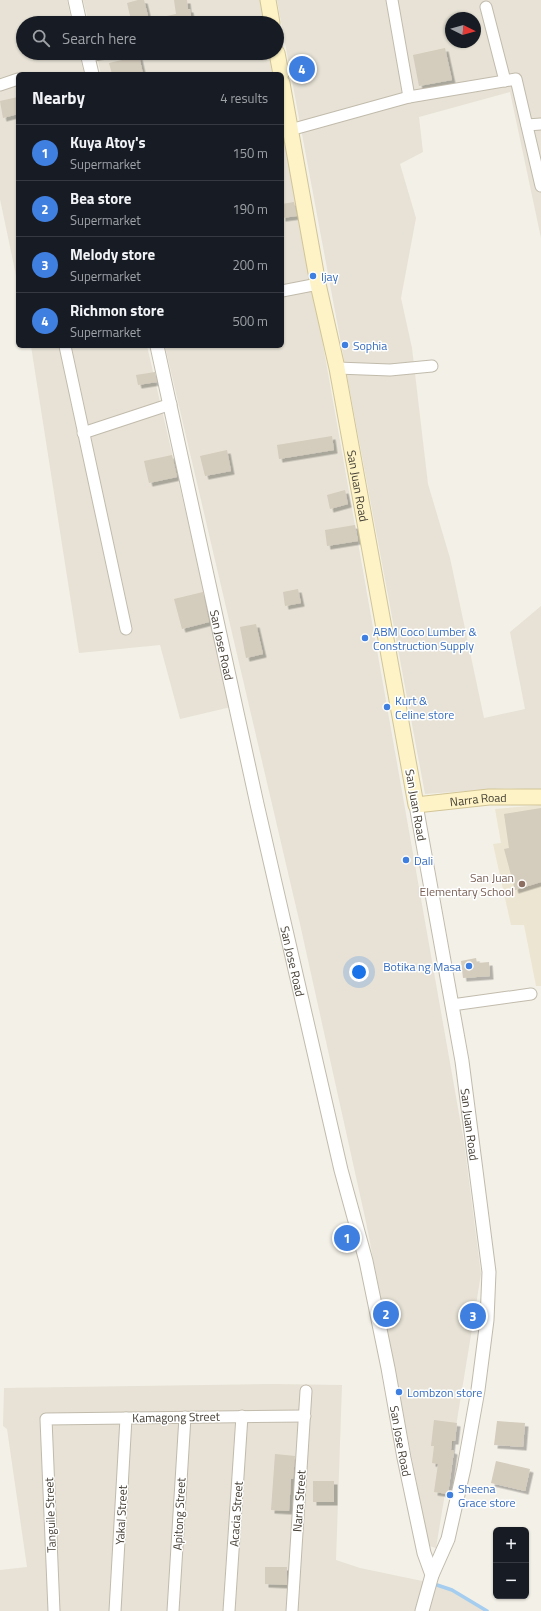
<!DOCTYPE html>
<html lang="en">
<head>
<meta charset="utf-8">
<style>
  body { margin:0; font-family:"Titillium Web",sans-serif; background:#20242c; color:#f1f3f6 }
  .controls { position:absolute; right:12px; bottom:12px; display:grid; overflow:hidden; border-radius:6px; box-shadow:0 1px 3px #0004 }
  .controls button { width:36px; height:36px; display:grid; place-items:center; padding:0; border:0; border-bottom:1px solid #363941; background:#171b24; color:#f1f3f6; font:20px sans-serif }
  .compass { position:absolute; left:445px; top:12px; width:36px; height:36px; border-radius:50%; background:#171b24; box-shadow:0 1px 3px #0004; rotate:95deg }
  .you { position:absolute; left:359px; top:972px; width:14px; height:14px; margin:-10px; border:3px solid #fff; border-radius:50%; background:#1a73e8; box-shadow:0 0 0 6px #1a73e833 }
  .badge { display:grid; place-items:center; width:26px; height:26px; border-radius:50%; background:#f6461b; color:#fff; font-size:13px; font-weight:700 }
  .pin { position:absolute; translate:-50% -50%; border:2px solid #fff; box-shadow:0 1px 4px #0006 }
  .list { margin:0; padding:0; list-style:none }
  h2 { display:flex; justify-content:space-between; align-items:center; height:52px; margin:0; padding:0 16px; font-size:17px }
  h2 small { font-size:13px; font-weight:400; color:#9ea1a6 }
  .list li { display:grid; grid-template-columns:26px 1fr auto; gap:12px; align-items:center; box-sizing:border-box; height:56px; padding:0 16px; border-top:1px solid #363941 }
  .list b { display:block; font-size:15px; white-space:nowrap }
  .list p { margin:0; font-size:13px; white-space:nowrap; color:#9ea1a6 }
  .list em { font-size:13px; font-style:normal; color:#9ea1a6 }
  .icon { flex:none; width:22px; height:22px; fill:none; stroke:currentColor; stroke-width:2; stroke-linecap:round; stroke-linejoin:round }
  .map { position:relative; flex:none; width:541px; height:1611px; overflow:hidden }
  .search { position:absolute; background:#171b24; box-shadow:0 1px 3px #0004; left:16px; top:16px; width:268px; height:44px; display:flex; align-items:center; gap:10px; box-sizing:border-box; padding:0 14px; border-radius:22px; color:#9ea1a6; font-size:15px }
  .panel { position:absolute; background:#171b24; box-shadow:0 1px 3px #0004; left:16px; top:72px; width:268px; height:276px; border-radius:6px }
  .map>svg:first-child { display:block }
</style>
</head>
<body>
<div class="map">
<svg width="541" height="1611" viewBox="0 0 541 1611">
  <defs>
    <filter id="shadow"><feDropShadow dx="3.5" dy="3.5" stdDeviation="0" flood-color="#0004"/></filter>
  </defs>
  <rect width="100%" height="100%" fill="#f3f0e7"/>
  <g fill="#e7e2d5" fill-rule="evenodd">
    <polygon points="0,0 67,0 72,23 23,23 23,53 79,53 84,74 18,74 18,285 0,199"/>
    <polygon points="83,0 261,0 266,23 89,23"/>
    <path d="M 277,0 L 541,0 L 541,238 L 510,92 L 419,117 L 423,152 L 400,164 L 416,218 L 401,298 L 412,348 L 428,484 L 450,558 L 484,718 L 525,709 L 510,632 L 541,606 L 541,790 L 507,788 L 425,794 ZM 451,18 L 475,18 L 475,42 L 451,42 Z"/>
    <polygon points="96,53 271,53 275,74 101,74"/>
    <polygon points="282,113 464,1142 481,1274 436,1548 429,1546 366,1222 300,924 165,346 282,346"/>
    <polygon points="31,346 147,346 231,707 180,719 160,645 79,653"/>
    <polygon points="275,1384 342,1385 336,1560 360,1568 427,1582 452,1590 487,1611 0,1611 0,1570 27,1567 7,1429 3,1426 4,1388"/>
  </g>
  <polygon fill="#ece5d1" points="541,805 541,986 536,986 524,925 511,925 493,844 501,843 495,809"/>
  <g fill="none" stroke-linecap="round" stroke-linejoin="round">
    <polyline stroke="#a4cdef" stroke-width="3.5" points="437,1585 452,1590 487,1611"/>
  </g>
  <g fill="#d4ccbc" filter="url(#shadow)">
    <polygon points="138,0 144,0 148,16 131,20 127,3"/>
    <polygon points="174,0 187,0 188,9 190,9 192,23 153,23 153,19 176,14"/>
    <polygon points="445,48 452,80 419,86 413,55"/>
    <polygon points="139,56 143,74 112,74 109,63"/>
    <polygon points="18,97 18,114 3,118 0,101"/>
    <polygon points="294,202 297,216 282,218 282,204"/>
    <polygon points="155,372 157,382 138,385 136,375"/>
    <polygon points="332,436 334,450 279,459 277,445"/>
    <polygon points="227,450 231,471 205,476 200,456"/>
    <polygon points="172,455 177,477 149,483 144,461"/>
    <polygon points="345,490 348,504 330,509 327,495"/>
    <polygon points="355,525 358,541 327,546 325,530"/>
    <polygon points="298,589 301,603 285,606 283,592"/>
    <polygon points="203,592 209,622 182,629 174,599"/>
    <polygon points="256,624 263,654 246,658 240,627"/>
    <polygon points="541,808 541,882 515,890 504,849 509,848 504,814"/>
    <polygon points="476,958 477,963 489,962 490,976 463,978 461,961"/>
    <polygon points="434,1420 457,1423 455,1441 452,1441 451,1450 454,1451 448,1494 434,1492 438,1464 432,1463 434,1446 431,1446"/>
    <polygon points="497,1421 525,1423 523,1447 494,1445"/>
    <polygon points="275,1454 295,1456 293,1479 291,1479 289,1511 271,1510"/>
    <polygon points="496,1461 530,1469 525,1491 491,1483"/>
    <rect x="313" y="1481" width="21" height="21"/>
    <polygon points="265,1567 287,1567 287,1585 265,1584"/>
  </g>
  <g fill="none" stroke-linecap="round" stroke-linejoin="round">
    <defs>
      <g id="minor">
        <polyline points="392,0 409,97"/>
        <polyline points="486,7 505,81"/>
        <polyline points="88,56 106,53"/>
        <polyline points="0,85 18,79"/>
        <polyline points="527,125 541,124"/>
        <polyline points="290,130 409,97 516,79 541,186"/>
        <polyline points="282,291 318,284"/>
        <polyline points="65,346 126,629"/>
        <polyline points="337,368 390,370 432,366"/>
        <polyline points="83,433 171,404"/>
        <polyline points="452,1005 531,994"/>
        <polyline points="54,1611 46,1419 305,1416"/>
        <polyline points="115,1611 126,1418"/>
        <polyline points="173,1611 185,1417"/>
        <polyline points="229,1611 242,1416"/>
        <polyline points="292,1611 306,1391"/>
      </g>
      <g id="tertiary">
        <polyline points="75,0 80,23"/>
        <polyline points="87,53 92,74"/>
        <path id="s1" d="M 157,346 L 257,804 L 341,1170 L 366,1261 L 388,1368 L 404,1458 L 424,1553 L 432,1575"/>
        <path id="s2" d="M 416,805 L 462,1061 L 489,1272 L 487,1320 L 478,1390 L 464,1468 L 448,1539 L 432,1575 L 422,1611"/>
      </g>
      <g id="secondary">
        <polyline points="268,0 272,23"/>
        <polyline points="277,53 281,74"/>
        <path id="s3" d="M 282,83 L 318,284 L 337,368 L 416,805 L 489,797 L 541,797"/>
      </g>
    </defs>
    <use href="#minor" stroke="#c1bbac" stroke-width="13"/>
    <use href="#tertiary" stroke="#c1bbac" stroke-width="15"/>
    <use href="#secondary" stroke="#d2c597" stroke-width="17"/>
    <use href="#minor" stroke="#fff" stroke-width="11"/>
    <use href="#tertiary" stroke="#fff" stroke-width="13"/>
    <use href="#secondary" stroke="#fdf3c6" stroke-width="15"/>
  </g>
  <g fill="#3f7fe0" stroke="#fff" stroke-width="1.5">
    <circle cx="313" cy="276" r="4"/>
    <circle cx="345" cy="345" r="4"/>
    <circle cx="365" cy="638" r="4"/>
    <circle cx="387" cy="707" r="4"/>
    <circle cx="406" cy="860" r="4"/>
    <circle cx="469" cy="966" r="4"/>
    <circle cx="399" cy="1392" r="4"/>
    <circle cx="450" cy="1495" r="4"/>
  </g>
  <circle fill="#8d6e63" stroke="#fff" stroke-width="1.5" cx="522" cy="884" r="4"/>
  <g text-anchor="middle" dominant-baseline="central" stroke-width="3" stroke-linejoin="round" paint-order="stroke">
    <g font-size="12" fill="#366cbe" stroke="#fff" text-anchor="start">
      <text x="321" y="276">Ijay</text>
      <text x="353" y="345">Sophia</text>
      <text x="373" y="631">ABM Coco Lumber &amp;<tspan x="373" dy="14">Construction Supply</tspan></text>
      <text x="395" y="700">Kurt &amp;<tspan x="395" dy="14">Celine store</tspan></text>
      <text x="414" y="860">Dali</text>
      <text x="461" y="966" text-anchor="end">Botika ng Masa</text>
      <text x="407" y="1392">Lombzon store</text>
      <text x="458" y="1488">Sheena<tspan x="458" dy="14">Grace store</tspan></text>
    </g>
    <g font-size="12" fill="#464036" stroke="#fff">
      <text stroke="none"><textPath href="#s3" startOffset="410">San Juan Road</textPath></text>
      <text stroke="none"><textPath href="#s1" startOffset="306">San Jose Road</textPath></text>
      <text stroke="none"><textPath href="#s3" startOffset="797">Narra Road</textPath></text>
      <text transform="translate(416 805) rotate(80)">San Juan Road</text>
      <text stroke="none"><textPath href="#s1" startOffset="630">San Jose Road</textPath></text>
      <text stroke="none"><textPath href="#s2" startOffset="324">San Juan Road</textPath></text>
      <text transform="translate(176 1417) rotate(-1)">Kamagong Street</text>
      <text stroke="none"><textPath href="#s1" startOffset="1122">San Jose Road</textPath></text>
      <text transform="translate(299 1501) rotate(-86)">Narra Street</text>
      <text transform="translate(179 1514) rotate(-87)">Apitong Street</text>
      <text transform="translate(236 1514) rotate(-86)">Acacia Street</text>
      <text transform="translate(50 1515) rotate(-92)">Tanguile Street</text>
      <text transform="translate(121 1515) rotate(-87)">Yakal Street</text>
    </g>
    <g font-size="12" fill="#785e54" stroke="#fff" text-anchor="end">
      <text x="514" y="877">San Juan<tspan x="514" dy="14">Elementary School</tspan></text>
    </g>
  </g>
</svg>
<div class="controls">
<button>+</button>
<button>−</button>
</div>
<svg class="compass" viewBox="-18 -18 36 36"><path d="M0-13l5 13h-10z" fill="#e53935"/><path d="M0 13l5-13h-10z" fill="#9ea1a6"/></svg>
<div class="you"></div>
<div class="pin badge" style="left:347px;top:1238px;background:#3f7fe0">1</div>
<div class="pin badge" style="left:386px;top:1314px;background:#3f7fe0">2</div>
<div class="pin badge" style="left:473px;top:1316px;background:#3f7fe0">3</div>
<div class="pin badge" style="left:302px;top:69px;background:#3f7fe0">4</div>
<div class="search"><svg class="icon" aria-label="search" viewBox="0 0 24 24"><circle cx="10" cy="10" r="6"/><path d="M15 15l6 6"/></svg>Search here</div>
<section class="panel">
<h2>Nearby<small>4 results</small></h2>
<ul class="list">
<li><span class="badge" style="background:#3f7fe0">1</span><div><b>Kuya Atoy's</b><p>Supermarket</p></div><em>150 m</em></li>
<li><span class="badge" style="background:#3f7fe0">2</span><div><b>Bea store</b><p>Supermarket</p></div><em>190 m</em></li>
<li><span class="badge" style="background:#3f7fe0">3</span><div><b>Melody store</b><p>Supermarket</p></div><em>200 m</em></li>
<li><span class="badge" style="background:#3f7fe0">4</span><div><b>Richmon store</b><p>Supermarket</p></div><em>500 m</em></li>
</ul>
</section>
</div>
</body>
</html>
